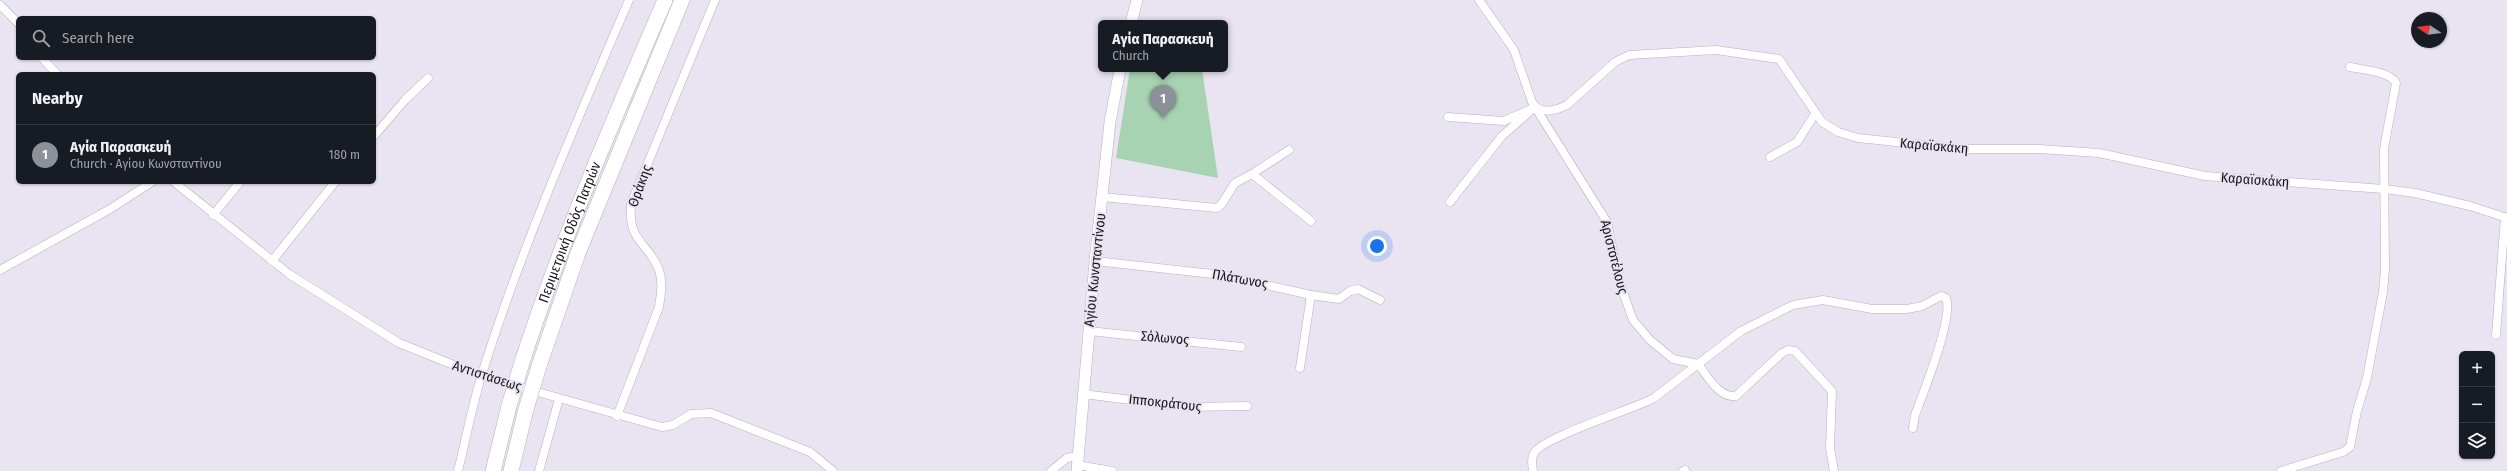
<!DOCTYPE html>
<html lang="en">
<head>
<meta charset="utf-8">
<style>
  body { margin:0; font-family:"Fira Sans Condensed",sans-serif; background:#242831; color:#f1f3f6 }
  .controls { position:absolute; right:12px; bottom:12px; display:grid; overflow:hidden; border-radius:6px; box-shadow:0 1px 3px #0004 }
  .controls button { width:36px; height:36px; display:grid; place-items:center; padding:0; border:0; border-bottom:1px solid #363941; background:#171b24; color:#f1f3f6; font:20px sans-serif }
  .compass { position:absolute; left:2411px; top:12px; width:36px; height:36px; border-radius:50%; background:#171b24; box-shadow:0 1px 3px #0004; rotate:283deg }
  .you { position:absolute; left:1377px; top:246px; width:14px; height:14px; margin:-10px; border:3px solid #fff; border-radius:50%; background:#1a73e8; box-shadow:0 0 0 6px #1a73e833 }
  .badge { display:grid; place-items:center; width:26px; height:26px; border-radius:50%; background:#8c9099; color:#fff; font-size:13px; font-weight:700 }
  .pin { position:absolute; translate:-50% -33px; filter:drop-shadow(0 1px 2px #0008) }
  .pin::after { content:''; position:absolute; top:21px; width:14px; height:12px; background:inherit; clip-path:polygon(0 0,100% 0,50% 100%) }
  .popup { position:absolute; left:1098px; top:20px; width:130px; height:52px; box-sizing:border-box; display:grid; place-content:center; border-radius:6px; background:#171b24; filter:drop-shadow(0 1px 3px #0005); font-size:13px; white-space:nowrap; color:#9ea1a6 }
  .popup b { font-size:15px; color:#f1f3f6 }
  .popup::after { content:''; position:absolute; left:50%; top:100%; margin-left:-8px; border:8px solid transparent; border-top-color:#171b24 }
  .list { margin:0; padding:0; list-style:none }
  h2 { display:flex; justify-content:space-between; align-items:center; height:52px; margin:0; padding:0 16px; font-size:17px }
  h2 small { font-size:13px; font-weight:400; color:#9ea1a6 }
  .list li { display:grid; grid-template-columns:26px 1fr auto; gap:12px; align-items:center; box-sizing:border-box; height:60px; padding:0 16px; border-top:1px solid #363941 }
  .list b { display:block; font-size:15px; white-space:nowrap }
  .list p { margin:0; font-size:13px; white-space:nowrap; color:#9ea1a6 }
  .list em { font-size:13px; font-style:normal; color:#9ea1a6 }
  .icon { flex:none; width:22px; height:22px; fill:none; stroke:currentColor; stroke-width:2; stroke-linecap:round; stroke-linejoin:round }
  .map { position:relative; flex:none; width:2507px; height:471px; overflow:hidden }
  .search { position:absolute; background:#171b24; box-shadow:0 1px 3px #0004; left:16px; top:16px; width:360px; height:44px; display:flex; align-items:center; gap:10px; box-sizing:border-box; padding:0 14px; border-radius:6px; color:#9ea1a6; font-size:15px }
  .panel { position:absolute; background:#171b24; box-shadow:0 1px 3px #0004; left:16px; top:72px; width:360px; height:112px; border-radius:6px }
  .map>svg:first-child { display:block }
</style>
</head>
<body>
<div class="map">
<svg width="2507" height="471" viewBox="0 0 2507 471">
  <rect width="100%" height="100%" fill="#eae4f2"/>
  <polygon fill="#a7d3b2" points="1130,69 1202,69 1218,178 1116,158"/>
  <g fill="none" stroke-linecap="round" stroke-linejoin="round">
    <defs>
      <g id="street">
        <path d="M 1479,0 L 1514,50 L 1532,102 C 1540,115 1555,111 1567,105 L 1615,62 L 1629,55 L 1716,50 L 1779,59 L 1822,122 L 1838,132 L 1858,138 L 1963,149 L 2039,149 L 2099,153 L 2205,176 L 2384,189 L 2415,193 L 2470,206 L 2507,218"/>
        <polyline points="0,5 18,23"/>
        <polyline points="42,58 57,74"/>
        <polyline points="1535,107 1607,222 1620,284 1633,320 1650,340 1673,359 1698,364"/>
        <polyline points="1448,117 1504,121 1531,109"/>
        <polyline points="374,136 405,100 428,78"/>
        <polyline points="1770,157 1797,142 1815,114"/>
        <polyline points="1252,174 1289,150"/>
        <polyline points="174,182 289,274 399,343 481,376 662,427 673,425 691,414 711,413 810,452 833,471"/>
        <polyline points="1102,197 1217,208 1221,205 1235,183 1252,174 1311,221"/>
        <polyline points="1450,202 1502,136 1535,107"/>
        <polyline points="213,215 240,182"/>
        <polyline points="272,261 335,182"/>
        <polyline points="1095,261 1222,275 1311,295 1300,368"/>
        <polyline points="0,270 110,209 152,182"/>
        <polyline points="1311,295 1339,299 1350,291 1358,289 1380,300"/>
        <polyline points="1089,331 1241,347"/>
        <polyline points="2496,335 2505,217"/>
        <path d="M 1698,364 C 1708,377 1719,398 1736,396 L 1782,353 L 1788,350 L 1795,351 L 1832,391 L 1830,448 L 1834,471"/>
        <polyline points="1083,394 1187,407 1247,406"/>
        <path d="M 617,416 L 659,307 C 661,294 663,282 659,270 C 648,241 628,244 631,204 L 715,0"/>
        <polyline points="1077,465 1112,471"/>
        <path d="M 458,471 C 466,439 472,406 482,374 C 522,246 576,123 629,0"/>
        <polyline points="539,471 559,399"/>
        <polyline points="1051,471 1067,458 1077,456"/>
        <path d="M 1533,471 C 1532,465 1531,458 1534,453 C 1543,437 1634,409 1654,398 L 1741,331 L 1793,305 L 1823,300 L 1872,309 L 1907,309 L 1922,306 L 1941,296 L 1946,298 C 1954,317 1923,394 1915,415 L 1913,428"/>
        <polyline points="1683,471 1685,470"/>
        <path d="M 2281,471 L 2343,452 L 2350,447 L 2357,411 L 2367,378 L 2383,292 L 2385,270 L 2384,149 L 2396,83 C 2389,71 2363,70 2350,67"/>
      </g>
      <g id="secondary">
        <polyline points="1131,23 1137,0"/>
        <polyline points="1077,471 1095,261 1110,122 1120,69"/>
      </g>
      <g id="highway">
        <path id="s1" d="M 523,359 C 563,237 614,118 665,0"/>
        <polyline points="539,366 578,253 682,0"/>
        <polyline points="493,471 509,406"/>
        <polyline points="511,471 526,409"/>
      </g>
    </defs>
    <use href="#street" stroke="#b6b0bd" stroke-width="9"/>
    <use href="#secondary" stroke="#b6b0bd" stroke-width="12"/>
    <use href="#highway" stroke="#b6b0bd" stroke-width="16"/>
    <use href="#street" stroke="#fff" stroke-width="8"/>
    <use href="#secondary" stroke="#fff" stroke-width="11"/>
    <use href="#highway" stroke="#fff" stroke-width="15"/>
    <defs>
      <g id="highway-bridge">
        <polyline points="509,406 523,359"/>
        <polyline points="526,409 539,366"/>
      </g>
    </defs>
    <use href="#highway-bridge" stroke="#b6b0bd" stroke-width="16" stroke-linecap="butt"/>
    <use href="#highway-bridge" stroke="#fff" stroke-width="15"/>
  </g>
  <g text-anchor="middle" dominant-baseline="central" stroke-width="4" stroke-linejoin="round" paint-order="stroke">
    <g font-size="14" fill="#1a181d" stroke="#eae4f2">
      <text transform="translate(1934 146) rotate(5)">Καραϊσκάκη</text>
      <text transform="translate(2255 180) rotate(4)">Καραϊσκάκη</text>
      <text transform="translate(640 186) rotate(-70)">Θράκης</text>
      <text stroke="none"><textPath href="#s1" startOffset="135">Περιμετρική Οδός Πατρών</textPath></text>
      <text transform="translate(1614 257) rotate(76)">Αριστοτέλους</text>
      <text transform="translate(1095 270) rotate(-84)">Αγίου Κωνσταντίνου</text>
      <text transform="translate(1240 279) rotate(10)">Πλάτωνος</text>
      <text transform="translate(1165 338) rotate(5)">Σόλωνος</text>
      <text transform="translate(487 376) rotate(18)">Αντιστάσεως</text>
      <text transform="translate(1165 403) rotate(6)">Ιπποκράτους</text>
    </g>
  </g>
</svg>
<div class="controls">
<button>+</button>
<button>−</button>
<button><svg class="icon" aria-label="layers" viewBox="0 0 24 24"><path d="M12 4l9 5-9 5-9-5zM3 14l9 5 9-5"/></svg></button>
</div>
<svg class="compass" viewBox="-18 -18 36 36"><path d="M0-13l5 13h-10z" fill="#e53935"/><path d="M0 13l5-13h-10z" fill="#9ea1a6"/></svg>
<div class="you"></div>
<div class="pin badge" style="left:1163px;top:118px">1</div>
<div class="popup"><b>Αγία Παρασκευή</b>Church</div>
<div class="search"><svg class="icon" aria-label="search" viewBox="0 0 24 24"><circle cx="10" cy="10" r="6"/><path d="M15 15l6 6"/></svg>Search here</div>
<section class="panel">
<h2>Nearby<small></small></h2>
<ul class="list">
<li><span class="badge">1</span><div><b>Αγία Παρασκευή</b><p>Church · Αγίου Κωνσταντίνου</p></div><em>180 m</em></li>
</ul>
</section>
</div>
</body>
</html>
